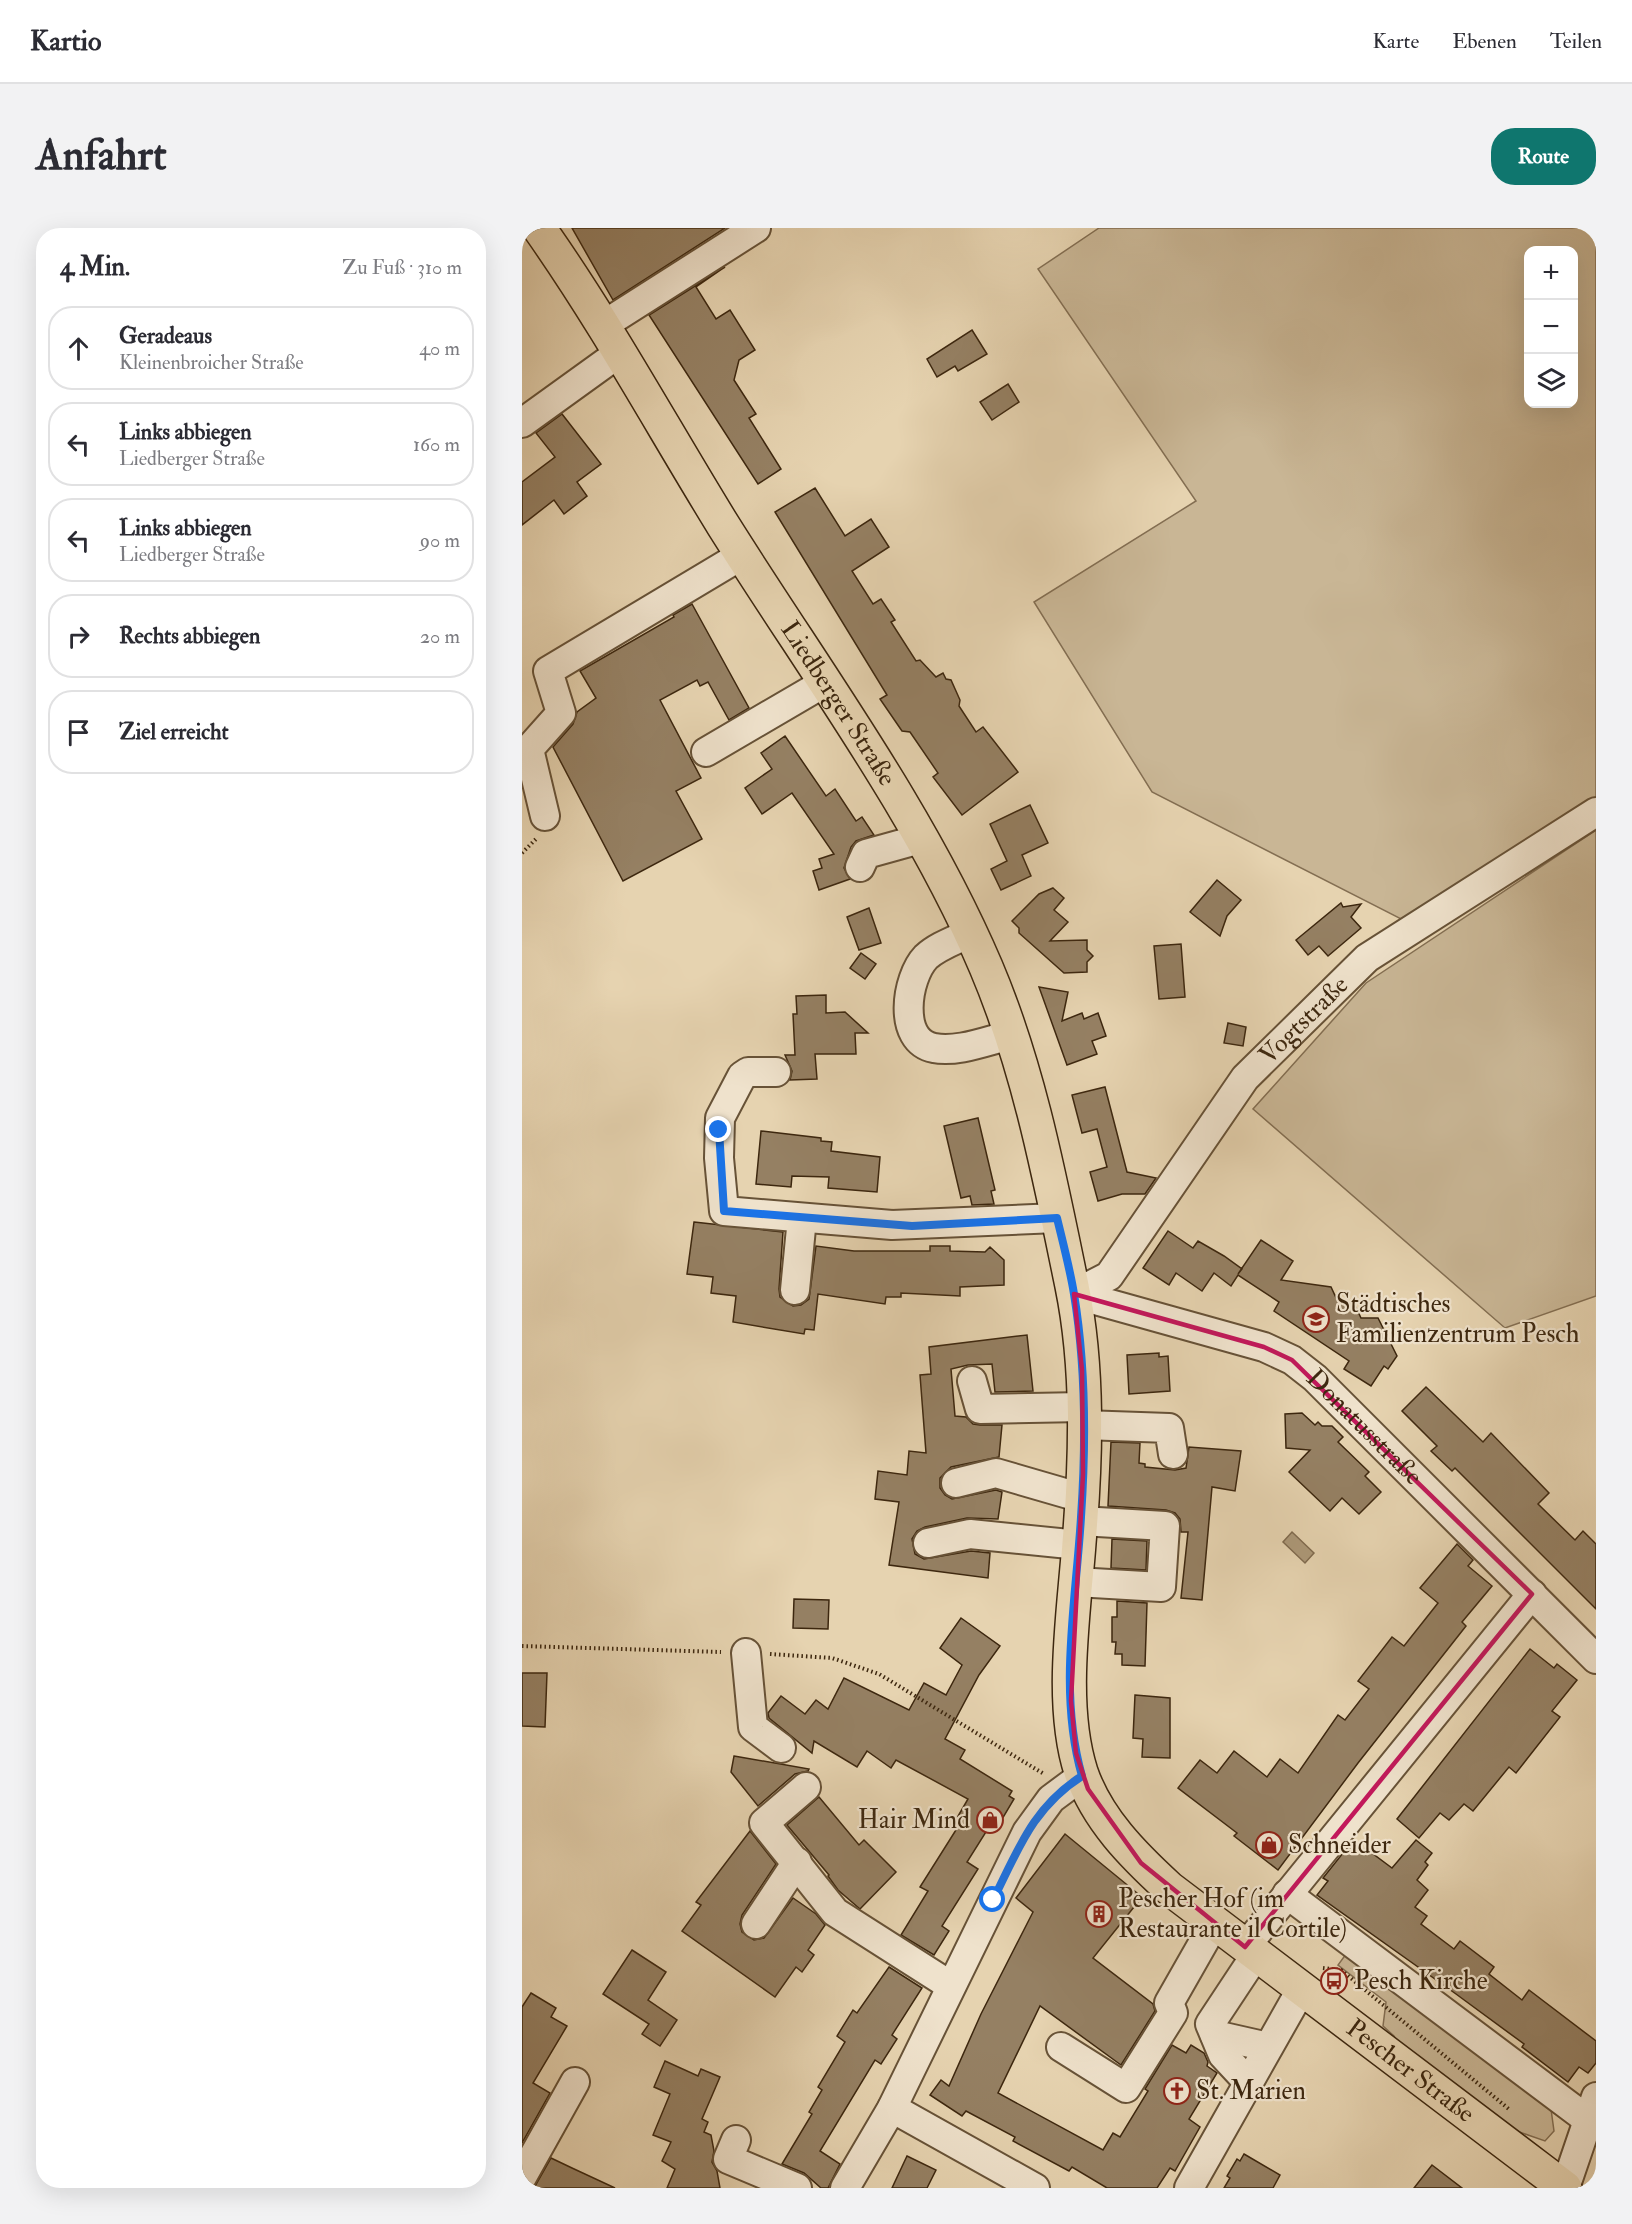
<!DOCTYPE html>
<html lang="de">
<head>
<meta charset="utf-8">
<style>
  body { margin:0; font-family:"IM FELL Double Pica",serif; background:#f2f2f3; color:#2b2b33 }
  .controls { position:absolute; right:18px; top:18px; display:grid; overflow:hidden; border-radius:12px; box-shadow:0 6px 24px #0002 }
  .controls button { width:54px; height:54px; display:grid; place-items:center; padding:0; border:0; border-bottom:2px solid #e1e1e2; background:#fff; color:#2b2b33; font:30px sans-serif }
  .stop { position:absolute; width:18px; height:18px; margin:-14px; border:4px solid #1a73e8; border-radius:50%; background:#fff }
  .stop.end { background:#1a73e8; border-color:#fff; box-shadow:0 2px 6px #0008 }
  .list { margin:0; padding:0; list-style:none }
  h2 { display:flex; justify-content:space-between; align-items:center; height:78px; margin:0; padding:0 24px; font-size:26px }
  h2 small { font-size:20px; font-weight:400; color:#7c7c81 }
  .list li { display:grid; grid-template-columns:39px 1fr auto; gap:18px; align-items:center; box-sizing:border-box; height:84px; margin:0 12px 12px; padding:0 12px; border:2px solid #e1e1e2; border-radius:24px }
  .list b { display:block; font-size:22px; white-space:nowrap }
  .list p { margin:0; font-size:20px; white-space:nowrap; color:#7c7c81 }
  .list em { font-size:20px; font-style:normal; color:#7c7c81 }
  .icon { flex:none; width:33px; height:33px; fill:none; stroke:currentColor; stroke-width:2; stroke-linecap:round; stroke-linejoin:round }
  .map { position:relative; flex:none; width:1074px; height:1960px; overflow:hidden; border-radius:24px }
  header { display:flex; align-items:center; gap:36px; box-sizing:border-box; height:84px; padding:0 30px; background:#fff; border-bottom:2px solid #e1e1e2 }
  header strong { font-size:28px }
  nav { display:flex; gap:33px; margin-inline-start:auto; font-size:21px }
  .intro { display:flex; align-items:center; justify-content:space-between; box-sizing:border-box; height:144px; padding:0 36px }
  h1 { margin:0; font-size:42px }
  .button { padding:15px 27px; border-radius:24px; background:#0f766e; color:#fff; font-size:21px; font-weight:700 }
  main { display:flex; gap:36px; padding:0 36px }
  aside { flex:1; background:#fff; border-radius:24px; box-shadow:0 6px 24px #0002 }
  .map>svg:first-child { display:block }
</style>
</head>
<body>
<header>
<strong>Kartio</strong>
<nav><a>Karte</a><a>Ebenen</a><a>Teilen</a></nav>
</header>
<div class="intro"><h1>Anfahrt</h1><a class="button">Route</a></div>
<main>
<aside>
<h2>4 Min.<small>Zu Fuß · 310 m</small></h2>
<ul class="list">
<li><svg class="icon" aria-label="ahead" viewBox="0 0 24 24"><path d="M12 20V5M6 11l6-6 6 6"/></svg><div><b>Geradeaus</b><p>Kleinenbroicher Straße</p></div><em>40 m</em></li>
<li><svg class="icon" aria-label="left" viewBox="0 0 24 24"><path d="M17 20v-9H6M10 6l-5 5 5 5"/></svg><div><b>Links abbiegen</b><p>Liedberger Straße</p></div><em>160 m</em></li>
<li><svg class="icon" aria-label="left" viewBox="0 0 24 24"><path d="M17 20v-9H6M10 6l-5 5 5 5"/></svg><div><b>Links abbiegen</b><p>Liedberger Straße</p></div><em>90 m</em></li>
<li><svg class="icon" aria-label="right" viewBox="0 0 24 24"><path d="M7 20v-9h11M14 6l5 5-5 5"/></svg><div><b>Rechts abbiegen</b></div><em>20 m</em></li>
<li><svg class="icon" aria-label="arrive" viewBox="0 0 24 24"><path d="M6 21V4h12l-3 4 3 4H6"/></svg><div><b>Ziel erreicht</b></div></li>
</ul>
</aside>
<div class="map">
<svg width="1074" height="1960" viewBox="0 0 1074 1960">
  <rect width="100%" height="100%" fill="#e6d3b0"/>
  <filter id="stains"><feTurbulence type="fractalNoise" baseFrequency=".00333" numOctaves="4"/><feColorMatrix values="0 0 0 0 .2 0 0 0 0 .09 0 0 0 0 .02 0 0 0 .5 -.17"/></filter>
  <radialGradient id="worn" r=".72"><stop offset=".6" stop-color="#630" stop-opacity="0"/><stop offset="1" stop-color="#630" stop-opacity=".3"/></radialGradient>
  <g fill="#c9b695" stroke="#836e52" stroke-width="1.5" fill-rule="evenodd">
    <path d="M 577,0 L 1074,0 L 1074,570 L 881,692 L 630,564 L 512,374 L 674,273 L 516,41 ZM 1006,22 L 1052,22 L 1052,176 L 1006,176 Z"/>
    <polygon points="1074,602 1074,1068 983,1100 731,881 844,755"/>
    <polygon points="827,1722 1028,1874 1032,1903 1023,1913 989,1901 878,1819 872,1808 861,1798 864,1774 816,1737"/>
  </g>
  <polygon fill="#ad9979" stroke="#806b4f" stroke-width="1.5" points="770,1304 792,1325 783,1335 761,1314"/>
  <g fill="#958063" stroke="#3d270f" stroke-width="1.5">
    <polygon points="50,0 203,0 91,72"/>
    <polygon points="203,39 174,59 194,91 208,82 233,122 217,132 212,152 234,186 227,190 259,241 236,256 127,87"/>
    <polygon points="450,102 465,126 436,143 433,138 415,149 405,131"/>
    <polygon points="486,156 497,174 470,192 458,174"/>
    <polygon points="40,186 79,236 55,254 65,268 42,286 32,272 0,297 0,254 33,229 14,205"/>
    <polygon points="293,260 323,308 349,291 367,319 330,343 351,376 359,371 373,392 369,394 394,433 398,432 414,449 421,445 424,451 429,452 438,472 437,478 454,504 461,499 496,544 440,587 411,549 416,545 388,504 380,503 358,471 365,467 253,284"/>
    <polygon points="170,376 227,480 207,492 186,454 178,458 175,452 138,472 179,550 154,563 180,611 101,653 31,519 51,496 55,484 74,470 58,443 152,389 151,387"/>
    <polygon points="263,508 304,568 313,561 334,593 340,589 352,607 334,613 329,619 322,640 328,651 297,662 291,643 300,640 297,631 312,626 270,565 240,586 223,560 250,541 239,525"/>
    <polygon points="508,577 526,615 500,627 509,648 479,662 469,641 485,633 468,596"/>
    <polygon points="695,652 719,672 705,688 698,708 668,684"/>
    <polygon points="531,660 542,670 532,682 546,694 528,713 565,712 565,722 571,728 565,734 565,744 542,745 497,705 497,700 490,693 517,666"/>
    <polygon points="819,675 821,679 839,676 829,689 839,700 806,728 797,718 786,727 774,712"/>
    <polygon points="347,680 359,715 337,722 325,689"/>
    <polygon points="659,716 663,769 637,771 632,718"/>
    <polygon points="339,725 354,736 343,751 328,740"/>
    <polygon points="517,759 546,764 540,793 560,785 562,791 576,785 584,808 570,813 575,826 545,837"/>
    <polygon points="304,767 304,785 323,784 346,805 333,805 334,826 293,826 295,851 268,852 270,843 263,827 273,827 271,786 275,786 274,768"/>
    <polygon points="706,795 724,799 721,818 702,815"/>
    <polygon points="583,859 605,944 634,950 623,966 600,966 576,973 568,944 585,939 575,901 560,905 550,867"/>
    <polygon points="456,890 473,962 469,963 472,976 450,977 448,968 439,970 422,898"/>
    <polygon points="239,903 299,910 299,913 310,914 309,923 358,929 355,964 306,960 307,949 270,948 269,959 234,956"/>
    <polygon points="172,994 261,1004 257,1061 258,1069 271,1078 279,1077 287,1071 294,1018 332,1023 408,1023 408,1018 428,1018 428,1023 463,1024 468,1019 482,1032 482,1057 438,1059 438,1068 379,1065 379,1069 364,1069 363,1076 296,1066 292,1102 283,1101 282,1106 211,1094 214,1068 189,1065 191,1049 165,1046"/>
    <polygon points="646,1003 671,1020 676,1013 702,1028 720,1041 716,1046 739,1012 771,1033 759,1052 809,1059 816,1074 832,1075 839,1090 856,1090 875,1128 866,1141 862,1138 849,1158 822,1141 827,1133 752,1083 757,1074 716,1047 709,1058 692,1045 680,1063 654,1045 647,1057 621,1040"/>
    <polygon points="505,1107 511,1163 473,1164 470,1136 446,1137 429,1141 433,1188 444,1189 451,1196 458,1197 480,1197 477,1229 429,1239 418,1250 418,1260 423,1267 430,1271 474,1262 480,1264 476,1291 445,1290 403,1299 395,1303 390,1311 393,1326 402,1331 449,1323 468,1325 466,1350 367,1337 377,1274 353,1271 356,1243 385,1247 387,1223 404,1225 398,1147 409,1146 407,1119"/>
    <polygon points="637,1125 637,1129 646,1128 648,1163 607,1166 605,1127"/>
    <polygon points="904,1159 961,1214 969,1205 1027,1265 1016,1276 1053,1312 1061,1303 1074,1316 1074,1381 933,1240 930,1243 909,1223 915,1218 880,1183"/>
    <polygon points="780,1185 793,1197 796,1194 800,1198 810,1198 821,1209 816,1214 847,1244 843,1248 859,1264 837,1286 820,1270 808,1283 767,1244 788,1222 764,1220 763,1186"/>
    <polygon points="589,1214 618,1215 617,1235 623,1236 623,1239 653,1242 664,1240 667,1219 719,1223 713,1263 690,1259 680,1372 659,1370 666,1304 659,1304 658,1291 653,1285 644,1282 586,1278"/>
    <polygon points="590,1311 625,1313 624,1342 589,1340"/>
    <polygon points="935,1316 951,1332 946,1338 970,1358 940,1394 944,1398 836,1535 756,1642 712,1608 715,1605 656,1560 678,1532 695,1545 712,1523 745,1549 758,1531 776,1545 816,1487 823,1492 847,1461 836,1453 870,1409 882,1418 916,1375 898,1360"/>
    <polygon points="272,1371 307,1372 306,1401 271,1400"/>
    <polygon points="595,1373 625,1375 623,1438 600,1437 600,1426 593,1426 594,1414 590,1414 590,1389 595,1389"/>
    <polygon points="439,1390 478,1418 457,1447 423,1511 443,1522 438,1531 490,1563 487,1568 492,1571 473,1603 467,1599 445,1634 456,1641 420,1698 427,1703 412,1727 379,1707 406,1663 398,1659 439,1594 435,1590 446,1571 374,1532 369,1540 345,1523 335,1539 292,1513 290,1525 247,1490 246,1485 259,1468 283,1486 294,1472 306,1481 322,1450 387,1482 402,1455 424,1467 440,1437 418,1420"/>
    <polygon points="1008,1421 1032,1440 1035,1436 1055,1452 1030,1483 1038,1489 994,1545 987,1539 951,1583 942,1576 927,1592 918,1585 897,1610 875,1591"/>
    <polygon points="0,1445 25,1445 23,1499 0,1498"/>
    <polygon points="613,1467 648,1470 648,1530 620,1529 621,1511 611,1510"/>
    <polygon points="212,1528 287,1541 286,1543 273,1546 236,1578 209,1544"/>
    <polygon points="297,1569 337,1617 342,1612 374,1644 338,1681 316,1662 306,1648 307,1647 265,1597"/>
    <polygon points="228,1603 254,1636 220,1687 218,1696 220,1704 232,1712 242,1710 271,1670 294,1686 303,1697 286,1722 292,1727 280,1744 274,1739 253,1769 160,1703 179,1677 174,1674"/>
    <polygon points="543,1606 620,1669 571,1730 631,1776 633,1783 599,1837 518,1778 476,1865 581,1922 591,1905 598,1909 626,1863 623,1861 650,1817 664,1825 669,1817 682,1825 686,1834 685,1838 695,1845 667,1891 678,1899 653,1943 648,1940 635,1960 585,1960 550,1939 547,1943 491,1913 493,1909 444,1883 440,1888 408,1867 419,1852 427,1858 459,1786 511,1684 494,1670"/>
    <polygon points="894,1612 910,1625 903,1634 906,1637 895,1652 906,1662 893,1679 905,1688 899,1696 932,1721 938,1713 972,1739 967,1746 1000,1772 1007,1762 1074,1813 1074,1835 1066,1845 1057,1839 1046,1854 1000,1819 1002,1816 934,1766 795,1667 806,1653 801,1650 829,1615 841,1624 843,1620 870,1640"/>
    <polygon points="110,1722 144,1744 126,1772 155,1792 138,1818 120,1806 127,1796 81,1766"/>
    <polygon points="367,1739 400,1760 370,1807 375,1811 359,1836 353,1832 298,1923 318,1936 306,1960 299,1960 282,1945 260,1936 290,1886 287,1884 300,1862 296,1859 323,1814 315,1808 331,1782 335,1785"/>
    <polygon points="9,1765 34,1780 29,1789 45,1798 11,1855 28,1865 0,1915 0,1779"/>
    <polygon points="143,1833 176,1848 179,1841 198,1849 180,1891 186,1894 182,1904 189,1907 192,1923 190,1934 195,1943 198,1960 145,1960 153,1941 140,1933 149,1914 131,1907 148,1866 132,1859"/>
    <polygon points="722,1926 758,1947 751,1960 702,1960 708,1950 705,1948 715,1931 718,1933"/>
    <polygon points="385,1928 414,1942 405,1960 370,1960"/>
    <polygon points="29,1930 50,1940 93,1960 12,1960"/>
    <polygon points="910,1937 940,1960 892,1960"/>
  </g>
  <g fill="none" stroke-linecap="round" stroke-linejoin="round">
    <defs>
      <g id="minor">
        <polyline points="80,98 234,0"/>
        <polyline points="0,195 97,125"/>
        <polyline points="184,524 302,455"/>
        <polyline points="23,588 7,521 39,485 26,443 220,327"/>
        <polyline points="338,639 344,626 398,611"/>
        <path d="M 448,705 C 434,712 416,718 404,729 C 384,750 375,813 412,820 C 435,825 467,812 489,807"/>
        <polyline points="254,844 226,844 220,848 198,890 197,930 202,983 370,997 535,990"/>
        <polyline points="273,1062 280,990"/>
        <path id="s1" d="M 552,1066 L 587,1048 L 723,850 L 845,730 L 1074,584"/>
        <path id="s2" d="M 552,1066 L 742,1119 L 770,1132 L 793,1150 L 1074,1431"/>
        <polyline points="450,1153 458,1181 561,1179"/>
        <polyline points="561,1197 647,1200 651,1226"/>
        <polyline points="434,1255 474,1245 560,1270"/>
        <polyline points="406,1315 448,1306 557,1317"/>
        <polyline points="554,1354 639,1359 643,1298 559,1293"/>
        <polyline points="224,1425 231,1499 259,1520"/>
        <polyline points="284,1559 242,1595 313,1684 429,1758"/>
        <polyline points="765,1666 1066,1892"/>
        <polyline points="234,1696 275,1634"/>
        <polyline points="723,1719 1010,1366"/>
        <polyline points="693,1807 746,1819"/>
        <polyline points="539,1819 604,1860 651,1785 647,1775 692,1696"/>
        <polyline points="727,1855 701,1827 688,1796 733,1728"/>
        <polyline points="370,1880 513,1960"/>
        <polyline points="214,1912 206,1931 275,1960"/>
        <polyline points="0,1949 53,1854"/>
        <polyline points="323,1960 370,1880 505,1604 529,1571 560,1548"/>
        <polyline points="667,1960 779,1762"/>
        <polyline points="1043,1960 1074,1869"/>
      </g>
      <g id="major">
        <path id="s3" d="M 17,0 C 84,95 140,198 201,297 C 292,442 397,582 464,739 C 507,840 528,951 550,1058 C 567,1141 564,1232 557,1315 C 552,1385 537,1476 559,1544 C 575,1591 611,1627 647,1660 L 1043,1960"/>
      </g>
    </defs>
    <use href="#minor" stroke="#675237" stroke-width="32"/>
    <use href="#major" stroke="#3d270f" stroke-width="36"/>
    <g stroke="#3d270f" stroke-width="4" stroke-dasharray="1.5 3" stroke-linecap="butt">
      <polyline points="0,625 14,611"/>
      <polyline points="0,1418 199,1424"/>
      <polyline points="248,1426 310,1430 357,1446 522,1546"/>
      <polyline points="801,1740 819,1742 988,1882"/>
    </g>
    <use href="#minor" stroke="#efe2cc" stroke-width="28"/>
    <use href="#major" stroke="#e6d3b0" stroke-width="33"/>
  </g>
  <g fill="none" stroke-linecap="round" stroke-linejoin="round">
    <path stroke="#1a73e8" stroke-width="8" d="M 197,902 L 202,983 L 390,998 L 535,990 C 541,1015 548,1041 552,1066 C 564,1139 564,1216 559,1289 C 554,1374 536,1464 560,1548 C 511,1579 496,1622 471,1672"/>
  </g>
  <path fill="none" stroke="#c2185b" stroke-width="4.5" stroke-linejoin="round" d="M 552,1066 L 742,1119 L 770,1132 L 1010,1366 L 723,1719 L 619,1635 L 566,1561 L 554,1525 L 549,1473 L 561,1246 L 560,1142 Z"/>
  <defs>
    <symbol id="school-ring" viewBox="-11 -11 22 22"><circle r="9.5" fill="#efe2cc" stroke="#8f2418" stroke-width="1.5"/><path d="M0-5L7-2L0 1L-7-2ZM-4 1L0 2.5L4 1V4Q0 6-4 4Z" fill="#8f2418"/></symbol>
    <symbol id="shop-ring" viewBox="-11 -11 22 22"><circle r="9.5" fill="#efe2cc" stroke="#8f2418" stroke-width="1.5"/><path d="M-5-2.5h2.3a2.7 3.5 0 0 1 5.4 0H5L5.5 6h-11ZM-1.5-2.5h3a1.5 2.3 0 0 0-3 0Z" fill="#8f2418"/></symbol>
    <symbol id="building-ring" viewBox="-11 -11 22 22"><circle r="9.5" fill="#efe2cc" stroke="#8f2418" stroke-width="1.5"/><path d="M-4-6H4V6H1V3H-1V6H-4ZM-2.5-4.3h1.7v1.8h-1.7ZM.8-4.3h1.7v1.8H.8ZM-2.5-1h1.7V.8h-1.7ZM.8-1h1.7V.8H.8Z" fill="#8f2418"/></symbol>
    <symbol id="bus-ring" viewBox="-11 -11 22 22"><circle r="9.5" fill="#efe2cc" stroke="#8f2418" stroke-width="1.5"/><path d="M-5-6H5V4H4V6H2V4H-2V6H-4V4H-5ZM-3.5-4V0h7V-4ZM-3.5 1.2v1.5H-2V1.2ZM2 1.2v1.5H3.5V1.2Z" fill="#8f2418"/></symbol>
    <symbol id="church-ring" viewBox="-11 -11 22 22"><circle r="9.5" fill="#efe2cc" stroke="#8f2418" stroke-width="1.5"/><path d="M-1.2-6h2.4v3.5h3.3v2.4h-3.3V6h-2.4V-.1h-3.3v-2.4h3.3Z" fill="#8f2418"/></symbol>
  </defs>
  <g fill-rule="evenodd">
    <use href="#school-ring" x="779" y="1076" width="30" height="30"/>
    <use href="#shop-ring" x="453" y="1577" width="30" height="30"/>
    <use href="#shop-ring" x="732" y="1602" width="30" height="30"/>
    <use href="#building-ring" x="562" y="1671" width="30" height="30"/>
    <use href="#bus-ring" x="797" y="1738" width="30" height="30"/>
    <use href="#church-ring" x="640" y="1848" width="30" height="30"/>
  </g>
  <g text-anchor="middle" dominant-baseline="central" stroke-width="4.5" stroke-linejoin="round" paint-order="stroke">
    <g font-size="26" fill="#3d270f" stroke="#efe2cc">
      <text stroke="none"><textPath href="#s3" startOffset="562">Liedberger Straße</textPath></text>
      <text stroke="none"><textPath href="#s1" startOffset="362">Vogtstraße</textPath></text>
      <text stroke="none"><textPath href="#s2" startOffset="327">Donatusstraße</textPath></text>
      <text stroke="none"><textPath href="#s3" startOffset="2134">Pescher Straße</textPath></text>
    </g>
    <g font-size="26" fill="#3d270f" stroke="#efe2cc" text-anchor="start">
      <text x="814" y="1076">Städtisches<tspan x="814" dy="30">Familienzentrum Pesch</tspan></text>
      <text x="448" y="1592" text-anchor="end">Hair Mind</text>
      <text x="766" y="1617">Schneider</text>
      <text x="596" y="1671">Pescher Hof (im<tspan x="596" dy="30">Restaurante il Cortile)</tspan></text>
      <text x="832" y="1753">Pesch Kirche</text>
      <text x="674" y="1863">St. Marien</text>
    </g>
  </g>
  <rect width="100%" height="100%" filter="url(#stains)"/>
  <rect width="100%" height="100%" fill="url(#worn)"/>
</svg>
<div class="controls">
<button>+</button>
<button>−</button>
<button><svg class="icon" aria-label="layers" viewBox="0 0 24 24"><path d="M12 4l9 5-9 5-9-5zM3 14l9 5 9-5"/></svg></button>
</div>
<div class="stop" style="left:471px;top:1672px"></div>
<div class="stop end" style="left:197px;top:902px"></div>
</div>
</main>
</body>
</html>
